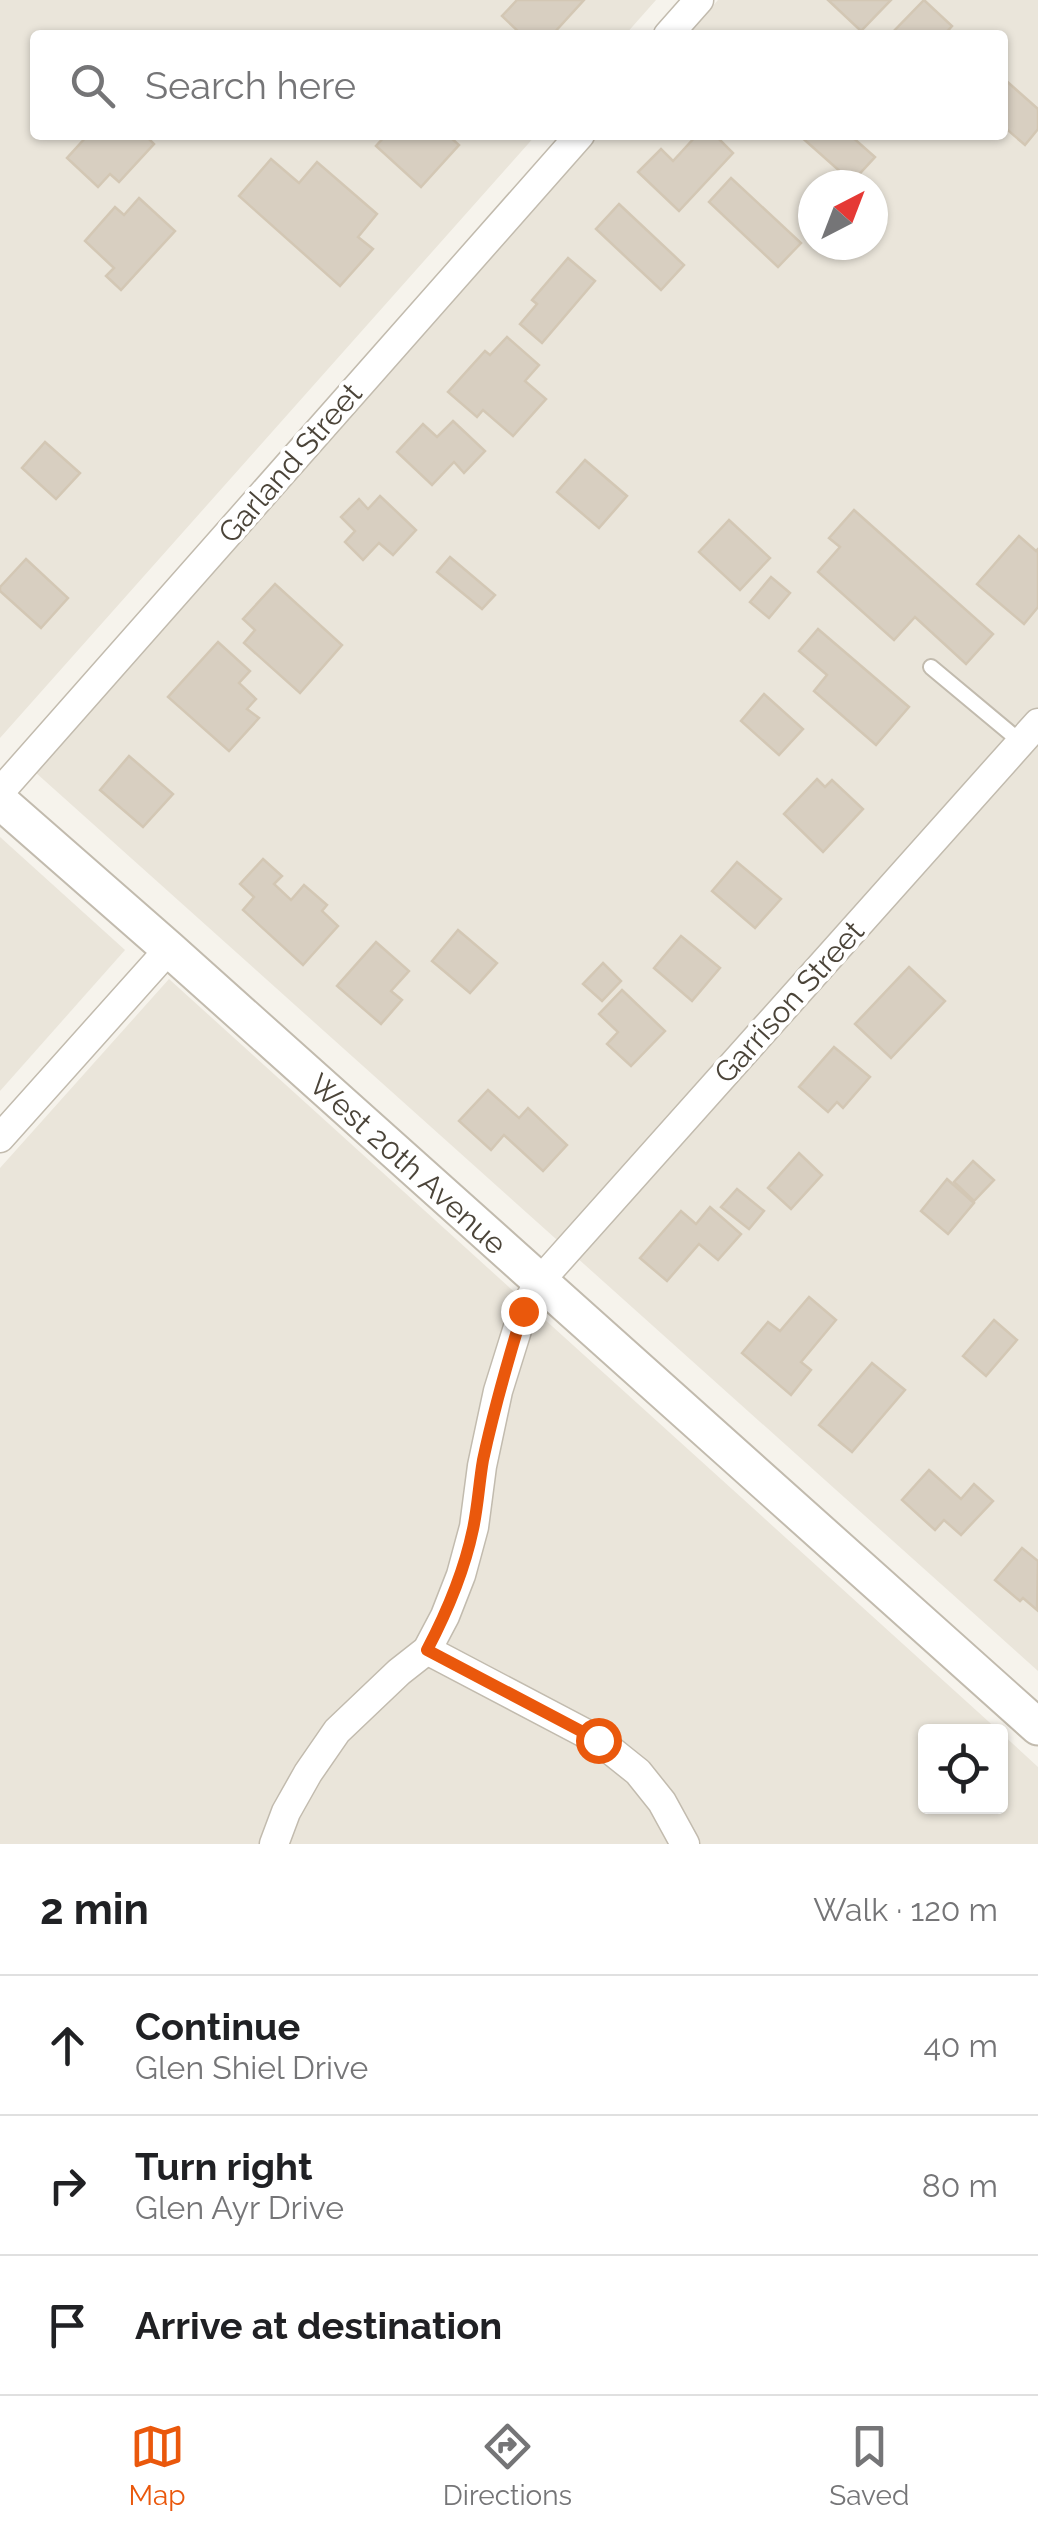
<!DOCTYPE html>
<html lang="en">
<head>
<meta charset="utf-8">
<style>
  body { margin:0; font-family:Raleway,sans-serif; background:#f6f6f6; color:#202124 }
  .controls { position:absolute; right:30px; bottom:30px; display:grid; overflow:hidden; border-radius:10px; box-shadow:0 2px 8px #0004 }
  .controls button { width:90px; height:90px; display:grid; place-items:center; padding:0; border:0; border-bottom:2px solid #e0e0e0; background:#fff; color:#202124; font:50px sans-serif }
  .compass { position:absolute; left:798px; top:170px; width:90px; height:90px; border-radius:50%; background:#fff; box-shadow:0 2px 8px #0004; rotate:42deg }
  .stop { position:absolute; width:30px; height:30px; margin:-22px; border:8px solid #ea580c; border-radius:50%; background:#fff }
  .stop.end { background:#ea580c; border-color:#fff; box-shadow:0 2px 10px #0008 }
  .list { margin:0; padding:0; list-style:none }
  h2 { display:flex; justify-content:space-between; align-items:center; height:130px; margin:0; padding:0 40px; font-size:42px }
  h2 small { font-size:32px; font-weight:400; color:#757577 }
  .list li { display:grid; grid-template-columns:65px 1fr auto; gap:30px; align-items:center; box-sizing:border-box; height:140px; padding:0 40px; border-top:2px solid #e0e0e0 }
  .list b { display:block; font-size:38px; white-space:nowrap }
  .list p { margin:0; font-size:32px; white-space:nowrap; color:#757577 }
  .list em { font-size:32px; font-style:normal; color:#757577 }
  .icon { flex:none; width:55px; height:55px; fill:none; stroke:currentColor; stroke-width:2; stroke-linecap:round; stroke-linejoin:round }
  .map { position:relative; flex:none; width:1038px; height:1844px; overflow:hidden }
  .search { position:absolute; background:#fff; box-shadow:0 2px 8px #0004; left:30px; right:30px; top:30px; height:110px; display:flex; align-items:center; gap:25px; box-sizing:border-box; padding:0 35px; border-radius:10px; color:#757577; font-size:38px }
  .sheet { height:550px; background:#fff }
  nav { display:flex; justify-content:space-around; align-items:center; box-sizing:border-box; height:140px; border-top:2px solid #e0e0e0; background:#fff; font-size:28px; color:#757577 }
  nav a { display:grid; justify-items:center; gap:5px }
  nav .on { color:#ea580c }
  .map>svg:first-child { display:block }
</style>
</head>
<body>
<div class="map">
<svg width="1038" height="1844" viewBox="0 0 1038 1844">
  <rect width="100%" height="100%" fill="#f6f3ec"/>
  <g fill="#eae5da" fill-rule="evenodd">
    <polygon points="0,0 656,0 625,35 35,35 35,135 536,135 0,738"/>
    <path d="M 718,0 L 1038,0 L 1038,1671 L 35,772 L 599,135 L 1003,135 L 1003,35 L 687,35 ZM 813,185 L 873,185 L 873,245 L 813,245 Z"/>
    <polygon points="0,837 125,950 0,1091"/>
    <polygon points="169,979 999,1731 926,1732 926,1806 1000,1806 1001,1733 1038,1767 1038,1844 0,1844 0,1168"/>
  </g>
  <g fill="#d8cfc1" stroke="#d3c7b4" stroke-width="2.5">
    <polygon points="517,0 584,0 552,35 522,35 502,16"/>
    <polygon points="828,0 891,0 861,31"/>
    <polygon points="924,0 952,26 944,35 890,35"/>
    <polygon points="1003,78 1038,109 1038,129 1025,145 1003,126"/>
    <polygon points="88,135 145,135 154,144 119,182 110,174 98,187 67,158"/>
    <polygon points="386,135 448,135 459,145 421,187 376,146"/>
    <polygon points="697,135 715,135 733,153 679,211 638,172 661,149 673,161"/>
    <polygon points="799,135 850,135 875,157 852,182"/>
    <polygon points="271,159 299,183 317,162 377,214 358,237 373,249 340,286 239,196"/>
    <polygon points="731,178 801,243 778,267 709,202"/>
    <polygon points="139,198 175,231 121,290 106,276 114,268 85,241 115,207 124,215"/>
    <polygon points="619,204 684,265 661,290 596,229"/>
    <polygon points="568,258 595,281 542,343 520,324 537,304 532,300"/>
    <polygon points="507,337 539,365 525,381 546,399 513,436 483,410 477,417 448,392 485,351 490,355"/>
    <polygon points="453,421 485,451 464,473 454,462 432,485 397,452 423,424 437,437"/>
    <polygon points="45,442 80,473 56,499 22,468"/>
    <polygon points="585,460 627,496 599,528 557,492"/>
    <polygon points="380,496 416,530 393,555 379,543 363,560 345,542 355,531 341,517 359,499 368,509"/>
    <polygon points="854,510 993,634 966,664 915,617 894,640 818,572 840,547 829,538"/>
    <polygon points="729,520 770,558 740,590 699,552"/>
    <polygon points="1019,536 1036,551 1038,549 1038,607 1024,624 977,584"/>
    <polygon points="450,557 495,595 482,609 437,572"/>
    <polygon points="26,559 68,598 41,628 0,591 0,587"/>
    <polygon points="771,577 790,593 769,618 750,602"/>
    <polygon points="275,584 342,645 300,693 244,643 255,630 243,619"/>
    <polygon points="818,629 909,707 876,745 814,691 827,675 799,651"/>
    <polygon points="218,642 250,671 239,683 256,699 247,709 259,718 229,751 168,697"/>
    <polygon points="764,694 803,729 779,755 741,721"/>
    <polygon points="129,756 173,794 143,827 100,790"/>
    <polygon points="817,779 825,787 832,780 863,809 823,852 784,814"/>
    <polygon points="263,859 282,876 274,884 291,900 304,885 327,905 322,911 338,926 303,965 243,910 254,897 240,884"/>
    <polygon points="737,862 781,899 755,928 712,891"/>
    <polygon points="458,930 497,963 470,993 432,961"/>
    <polygon points="681,936 720,968 692,1001 654,968"/>
    <polygon points="376,942 409,971 391,991 402,1000 381,1024 337,986"/>
    <polygon points="603,963 621,981 602,1001 583,984"/>
    <polygon points="909,967 945,1001 891,1058 855,1024"/>
    <polygon points="622,990 665,1031 631,1066 607,1044 618,1032 599,1014"/>
    <polygon points="834,1047 870,1077 843,1108 837,1102 828,1112 799,1087"/>
    <polygon points="488,1090 519,1118 528,1108 567,1145 543,1171 504,1135 491,1150 459,1121"/>
    <polygon points="799,1153 822,1175 791,1209 768,1188"/>
    <polygon points="973,1161 994,1180 974,1201 954,1182"/>
    <polygon points="947,1179 974,1203 948,1234 921,1211"/>
    <polygon points="737,1189 764,1211 749,1229 721,1207"/>
    <polygon points="710,1207 741,1234 718,1260 699,1244 667,1281 640,1258 681,1211 696,1224"/>
    <polygon points="809,1297 836,1320 801,1362 811,1370 791,1395 742,1353 768,1322 780,1331"/>
    <polygon points="994,1320 1017,1340 986,1376 963,1356"/>
    <polygon points="872,1363 905,1390 852,1452 819,1425"/>
    <polygon points="929,1470 961,1499 974,1484 993,1501 961,1535 944,1520 935,1530 902,1500"/>
    <polygon points="1022,1548 1038,1561 1037,1610 1023,1598 1020,1601 995,1580"/>
  </g>
  <g fill="none" stroke-linecap="round" stroke-linejoin="round">
    <defs>
      <polyline id="service" points="931,667 1021,742"/>
      <g id="minor">
        <polyline points="668,35 699,0"/>
        <polyline points="0,792 580,135"/>
        <polyline points="0,1138 169,949"/>
        <polyline points="427,1650 598,1740 638,1772 662,1802 685,1844"/>
        <polyline points="274,1844 286,1812 308,1773 337,1731 399,1672 427,1650 445,1616 461,1575 474,1527 482,1466 498,1391 523,1311 539,1282 1038,723"/>
      </g>
      <polyline id="tertiary" points="0,801 169,949 1038,1727"/>
    </defs>
    <use href="#service" stroke="#c2bbae" stroke-width="18"/>
    <use href="#minor" stroke="#c2bbae" stroke-width="31"/>
    <use href="#tertiary" stroke="#c2bbae" stroke-width="39"/>
    <use href="#service" stroke="#fff" stroke-width="14"/>
    <use href="#minor" stroke="#fff" stroke-width="28"/>
    <use href="#tertiary" stroke="#fff" stroke-width="35"/>
  </g>
  <g fill="none" stroke-linecap="round" stroke-linejoin="round">
    <path stroke="#ea580c" stroke-width="12" d="M 523,1311 C 508,1360 494,1409 483,1460 C 479,1483 478,1506 473,1529 C 464,1572 447,1612 427,1650 L 598,1740"/>
  </g>
  <g text-anchor="middle" dominant-baseline="central" stroke-width="8" stroke-linejoin="round" paint-order="stroke">
    <g font-size="30" fill="#4b4439" stroke="#fff">
      <text transform="translate(290 463) rotate(-49)">Garland Street</text>
      <text transform="translate(789 1002) rotate(-48)">Garrison Street</text>
      <text transform="translate(408 1164) rotate(42)">West 20th Avenue</text>
    </g>
  </g>
</svg>
<div class="controls">
<button><svg class="icon" aria-label="locate" viewBox="0 0 24 24"><circle cx="12" cy="12" r="6"/><path d="M12 2v4M12 18v4M2 12h4M18 12h4"/></svg></button>
</div>
<svg class="compass" viewBox="-18 -18 36 36"><path d="M0-13l5 13h-10z" fill="#e53935"/><path d="M0 13l5-13h-10z" fill="#757577"/></svg>
<div class="stop" style="left:598px;top:1740px"></div>
<div class="stop end" style="left:523px;top:1311px"></div>
<div class="search"><svg class="icon" aria-label="search" viewBox="0 0 24 24"><circle cx="10" cy="10" r="6"/><path d="M15 15l6 6"/></svg>Search here</div>
</div>
<section class="sheet">
<h2>2 min<small>Walk · 120 m</small></h2>
<ul class="list">
<li><svg class="icon" aria-label="ahead" viewBox="0 0 24 24"><path d="M12 20V5M6 11l6-6 6 6"/></svg><div><b>Continue</b><p>Glen Shiel Drive</p></div><em>40 m</em></li>
<li><svg class="icon" aria-label="right" viewBox="0 0 24 24"><path d="M7 20v-9h11M14 6l5 5-5 5"/></svg><div><b>Turn right</b><p>Glen Ayr Drive</p></div><em>80 m</em></li>
<li><svg class="icon" aria-label="arrive" viewBox="0 0 24 24"><path d="M6 21V4h12l-3 4 3 4H6"/></svg><div><b>Arrive at destination</b></div></li>
</ul>
</section>
<nav>
<a class="on"><svg class="icon" aria-label="map" viewBox="0 0 24 24"><path d="M3 6l6-2 6 2 6-2v14l-6 2-6-2-6 2zM9 4v14M15 6v14"/></svg>Map</a>
<a><svg class="icon" aria-label="directions" viewBox="0 0 24 24"><path d="M12 3l9 9-9 9-9-9zM9 14v-3h6M13 9l2 2-2 2"/></svg>Directions</a>
<a><svg class="icon" aria-label="saved" viewBox="0 0 24 24"><path d="M7 4h10v16l-5-4-5 4z"/></svg>Saved</a>
</nav>
</body>
</html>
